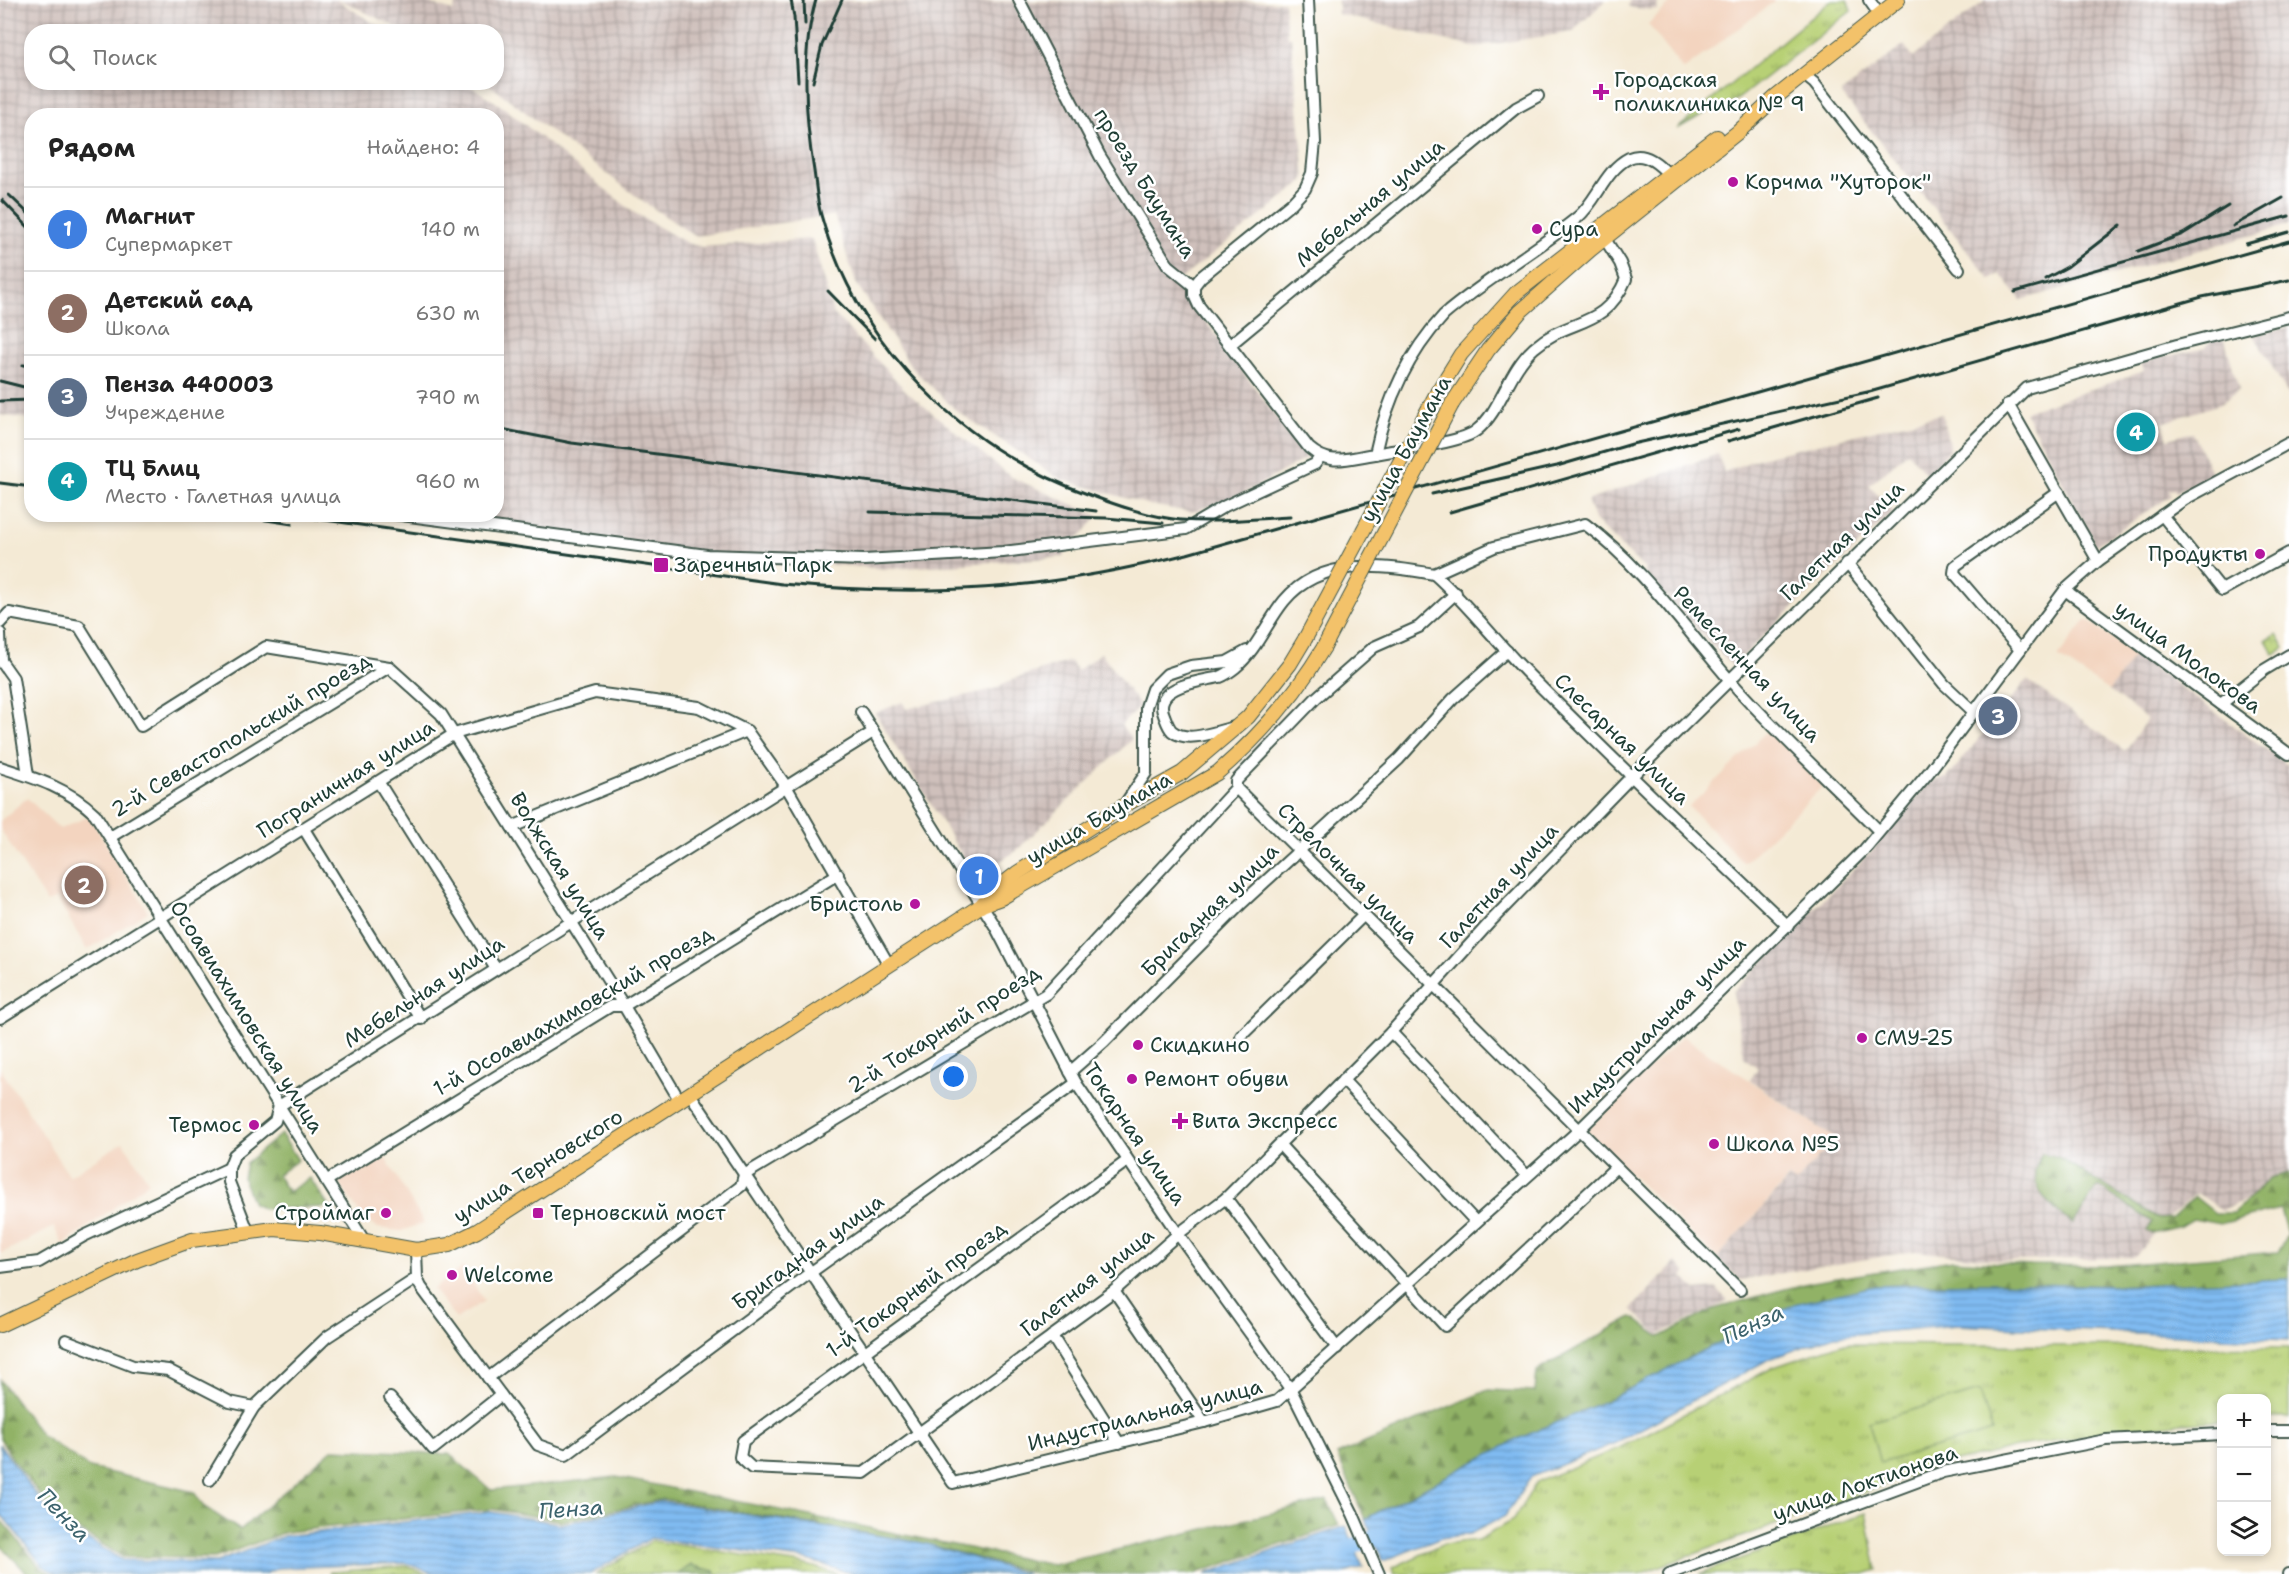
<!DOCTYPE html>
<html lang="ru">
<head>
<meta charset="utf-8">
<style>
  body { margin:0; font-family:"Shantell Sans",sans-serif; background:#f6f6f6; color:#222 }
  .controls { position:absolute; right:18px; bottom:18px; display:grid; overflow:hidden; border-radius:12px; box-shadow:0 3px 9px #0003 }
  .controls button { width:54px; height:54px; display:grid; place-items:center; padding:0; border:0; border-bottom:2px solid #e0e0e0; background:#fff; color:#222; font:30px sans-serif }
  .you { position:absolute; left:954px; top:1077px; width:21px; height:21px; margin:-15px; border:4px solid #fff; border-radius:50%; background:#1a73e8; box-shadow:0 0 0 9px #1a73e833 }
  .badge { display:grid; place-items:center; width:39px; height:39px; border-radius:50%; background:#b5179e; color:#fff; font-size:20px; font-weight:700 }
  .pin { position:absolute; translate:-50% -50%; border:3px solid #fff; box-shadow:0 2px 6px #0006 }
  .list { margin:0; padding:0; list-style:none }
  h2 { display:flex; justify-content:space-between; align-items:center; height:78px; margin:0; padding:0 24px; font-size:26px }
  h2 small { font-size:20px; font-weight:400; color:#767676 }
  .list li { display:grid; grid-template-columns:39px 1fr auto; gap:18px; align-items:center; box-sizing:border-box; height:84px; padding:0 24px; border-top:2px solid #e0e0e0 }
  .list b { display:block; font-size:22px; white-space:nowrap }
  .list p { margin:0; font-size:20px; white-space:nowrap; color:#767676 }
  .list em { font-size:20px; font-style:normal; color:#767676 }
  .icon { flex:none; width:33px; height:33px; fill:none; stroke:currentColor; stroke-width:2; stroke-linecap:round; stroke-linejoin:round }
  .map { position:relative; flex:none; width:2289px; height:1574px; overflow:hidden }
  .search { position:absolute; background:#fff; box-shadow:0 3px 9px #0003; left:24px; top:24px; width:480px; height:66px; display:flex; align-items:center; gap:15px; box-sizing:border-box; padding:0 21px; border-radius:24px; color:#767676; font-size:22px }
  .panel { position:absolute; background:#fff; box-shadow:0 3px 9px #0003; left:24px; top:108px; width:480px; height:414px; border-radius:24px }
  .map>svg:first-child { display:block }
</style>
</head>
<body>
<div class="map">
<svg width="2289" height="1574" viewBox="0 0 2289 1574">
  <defs>
    <pattern id="industrial-grid" width="8" height="8" patternUnits="userSpaceOnUse" patternTransform="scale(1.5)"><rect width="8" height="8" fill="#cfc0bb"/><path d="M0 4h8M4 0v8" fill="none" stroke="#a79d99"/></pattern>
    <pattern id="grass-tufts" width="24" height="20" patternUnits="userSpaceOnUse" patternTransform="scale(1.5)"><rect width="24" height="20" fill="#b7d075"/><path d="M3 7l-1-3M5 7V3M7 7l1-3M15 17l-1-3M17 17v-4M19 17l1-3" fill="none" stroke="#94aa61"/></pattern>
    <pattern id="forest-firs" width="22" height="20" patternUnits="userSpaceOnUse" patternTransform="scale(1.5)"><rect width="22" height="20" fill="#91b266"/><path d="M5 1l3.5 6h-7zM16 11l3.5 6h-7z" fill="#769255"/></pattern>
    <pattern id="park-crowns" width="20" height="18" patternUnits="userSpaceOnUse" patternTransform="scale(1.5)"><rect width="20" height="18" fill="#b7d075"/><path d="M2 6a3 3 0 1 1 6 0M12 15a3 3 0 1 1 6 0" fill="none" stroke="#94aa61"/></pattern>
    <pattern id="water-rules" width="6" height="5" patternUnits="userSpaceOnUse" patternTransform="scale(1.5)"><rect width="6" height="5" fill="#80bbf2"/><path d="M0 2.5h6" fill="none" stroke="#6899c5"/></pattern>
  </defs>
  <rect width="100%" height="100%" fill="#fff"/>
  <filter id="ink" filterUnits="userSpaceOnUse"><feTurbulence type="fractalNoise" baseFrequency=".0167" numOctaves="2"/><feDisplacementMap in="SourceGraphic" scale="12" xChannelSelector="R" yChannelSelector="G"/><feConvolveMatrix kernelMatrix="1 2 1 2 8 2 1 2 1" color-interpolation-filters="sRGB"/></filter>
  <filter id="wash" filterUnits="userSpaceOnUse"><feTurbulence type="fractalNoise" baseFrequency=".008" numOctaves="4" result="noise"/><feDisplacementMap in="SourceGraphic" scale="24" xChannelSelector="R" yChannelSelector="G"/><feGaussianBlur stdDeviation="1.35" result="paint"/><feColorMatrix in="noise" values="0 0 0 0 0 0 0 0 0 0 0 0 0 0 0 0 0 1.4 0 .05"/><feComposite in="paint" operator="in"/></filter>
  <g filter="url(#wash)">
    <rect width="100%" height="100%" fill="#f4ead5"/>
    <g fill="#f3d4bf">
      <polygon points="1674,0 1776,0 1683,70 1648,24"/>
      <polygon points="2086,620 2135,654 2109,691 2058,657"/>
      <polygon points="1768,730 1823,786 1744,863 1689,807"/>
      <polygon points="27,798 60,829 89,816 148,912 87,950 57,898 47,903 0,829 0,821"/>
      <polygon points="1683,1036 1833,1137 1824,1151 1795,1184 1788,1178 1717,1258 1586,1131"/>
      <polygon points="0,1068 69,1176 123,1142 149,1182 63,1245 54,1227 0,1254"/>
      <polygon points="382,1152 424,1223 401,1231 378,1228 360,1214 337,1180"/>
      <polygon points="463,1267 484,1301 456,1319 433,1289"/>
    </g>
    <g fill="url(#industrial-grid)">
      <polygon points="0,0 337,0 386,31 32,32 32,82 466,83 503,107 633,212 687,243 702,247 812,239 833,313 908,393 1011,477 1098,516 1063,557 888,569 707,555 394,515 496,514 496,116 32,116 31,419 0,415"/>
      <polygon points="340,0 420,0 453,11 458,0 1284,2 1287,37 1291,37 1305,178 1298,186 1177,282 1306,458 1236,498 1191,512 1150,505 1060,479 958,412 913,369 856,283 834,215 695,236 644,202 487,83 496,82 496,32 404,31"/>
      <polygon points="1338,0 1606,0 1572,32 1473,47 1338,14"/>
      <polygon points="1630,0 1658,0 1657,10 1633,8 1628,6"/>
      <polygon points="1986,0 2289,0 2289,225 2021,300 2000,274 1991,280 1841,93 1904,45 1913,57"/>
      <polygon points="2289,327 2289,396 2254,335"/>
      <polygon points="2224,337 2239,389 2220,404 2162,423 2168,439 2193,432 2212,475 2176,492 2174,489 2169,491 2171,496 2096,545 2025,412 2144,371 2141,362 2206,348 2210,341"/>
      <polygon points="1942,414 1950,449 1928,476 1908,452 1869,485 1893,512 1732,666 1644,573 1646,570 1595,521 1587,501 1718,454 1724,472 1760,458"/>
      <polygon points="1101,653 1140,706 1121,725 1132,739 1017,850 976,878 875,713 903,702 906,709 994,689 1013,679 1070,661 1077,671"/>
      <polygon points="2135,654 2289,766 2289,1182 2222,1210 2197,1193 2161,1224 2135,1257 2010,1261 1915,1251 1740,1280 1717,1258 1789,1178 1796,1183 1824,1151 1833,1137 1750,1080 1758,1068 1744,1057 1733,992 1873,849 1930,781 1947,778 2027,680 2125,751 2147,719 2109,691"/>
      <polygon points="1676,1262 1686,1273 1683,1277 1696,1290 1716,1288 1728,1301 1658,1335 1631,1309"/>
    </g>
    <g fill="url(#grass-tufts)" stroke="#6b8654" stroke-width="1.5">
      <polygon points="1832,0 1847,0 1851,11 1735,101 1709,111 1677,129"/>
      <polygon points="1841,1344 2289,1348 2289,1418 2267,1418 2266,1398 2222,1398 2221,1421 2182,1423 2025,1445 1935,1467 1639,1574 1394,1574 1392,1568 1444,1544 1478,1540 1513,1520 1537,1482 1619,1448 1774,1367"/>
      <polygon points="1866,1513 1877,1570 1864,1574 1699,1574"/>
      <polygon points="652,1541 807,1565 838,1574 596,1574"/>
      <polygon points="406,1566 427,1574 330,1574 330,1572"/>
    </g>
    <g fill="url(#forest-firs)" stroke="#58784d" stroke-width="1.5">
      <polygon points="281,1134 298,1160 277,1175 288,1192 310,1178 329,1207 264,1209 253,1204 243,1178 246,1163"/>
      <path d="M 2042,1153 L 2060,1158 L 2159,1219 L 2172,1218 L 2195,1197 L 2215,1213 L 2234,1213 L 2270,1178 L 2289,1173 L 2289,1279 L 2115,1286 L 1985,1283 L 1875,1286 L 1794,1305 L 1606,1401 L 1518,1439 L 1365,1519 L 1337,1455 L 1488,1390 L 1535,1392 L 1537,1371 L 1632,1317 L 1660,1337 L 1714,1309 L 1770,1293 L 1812,1282 L 1953,1260 L 2030,1265 L 2106,1266 L 2278,1252 L 2287,1235 L 2280,1209 L 2220,1224 L 2193,1219 L 2181,1226 L 2151,1233 L 2147,1231 L 2152,1222 L 2098,1186 L 2073,1224 C 2058,1213 2037,1196 2035,1176 C 2034,1169 2039,1160 2042,1153 Z"/>
      <polygon points="0,1380 41,1435 90,1468 194,1492 203,1506 240,1530 333,1449 449,1454 491,1490 616,1477 1053,1565 1327,1500 1339,1525 1194,1574 1036,1574 923,1543 663,1499 563,1521 492,1509 285,1532 215,1558 123,1557 56,1516 12,1458 0,1438"/>
      <polygon points="0,1519 41,1568 51,1574 28,1574 0,1545"/>
      <polygon points="691,1565 714,1571 716,1574 678,1574"/>
    </g>
    <polygon fill="url(#park-crowns)" stroke="#6b8654" stroke-width="1.5" points="2277,634 2285,648 2274,654 2266,640"/>
    <polygon fill="#b7d075" stroke="#6b8654" stroke-width="1.5" points="1980,1391 1992,1431 1880,1463 1869,1422"/>
    <g fill="url(#water-rules)" stroke="#507c93" stroke-width="1.5">
      <polygon points="2289,1279 2289,1340 1957,1325 1834,1336 1769,1359 1615,1443 1531,1477 1505,1516 1470,1534 1441,1538 1383,1561 1365,1519 1518,1439 1606,1401 1794,1304 1875,1286 1985,1283 2115,1286"/>
      <polygon points="0,1445 53,1518 122,1560 217,1562 284,1536 491,1512 562,1524 662,1501 923,1543 1027,1574 853,1574 808,1560 651,1538 590,1574 435,1574 406,1563 278,1568 265,1574 57,1574 43,1566 0,1513"/>
      <polygon points="1346,1526 1363,1567 1342,1574 1205,1574"/>
    </g>
    <g fill="none" stroke-linecap="round" stroke-linejoin="round">
      <polyline stroke="#80bbf2" stroke-width="16" points="1333,1554 1393,1531"/>
    </g>
  </g>
  <g filter="url(#ink)">
    <g fill="none" stroke-linecap="round" stroke-linejoin="round">
      <defs>
        <g id="minor">
          <polyline points="1019,0 1100,156 1168,265 1194,286"/>
          <polyline points="1869,0 1879,14"/>
          <polyline points="1804,75 1814,83 1959,269"/>
          <path d="M 1194,286 L 1194,295 L 1199,306 L 1309,448 C 1331,467 1348,458 1375,454 C 1386,401 1408,354 1444,315 C 1486,279 1535,252 1578,217 C 1597,201 1605,170 1629,158 C 1644,151 1659,164 1668,174"/>
          <polyline points="1194,286 1201,277 1292,203 1305,189 1312,173 1315,142 1308,0"/>
          <polyline points="1230,345 1516,108 1538,96"/>
          <polyline points="2008,404 2098,561"/>
          <path d="M 1375,454 C 1398,449 1461,444 1477,430 C 1501,411 1508,371 1534,348 C 1570,316 1604,331 1626,279 L 1620,263 L 1605,239"/>
          <polyline points="394,514 707,555 864,560 1003,552 1186,529 1225,506 1315,464 1320,457"/>
          <polyline points="2162,515 2222,590 2289,553"/>
          <polyline points="1847,563 1944,684 1974,712"/>
          <path d="M 1434,574 L 1494,547 L 1585,524 C 1641,565 1683,626 1728,678 C 1775,732 1829,780 1879,831"/>
          <path d="M 1434,574 C 1469,605 1497,643 1530,676 C 1615,761 1701,844 1788,926"/>
          <polyline points="2065,590 2289,754"/>
          <polyline points="0,623 9,613 79,626 141,726 266,647 389,667"/>
          <polyline points="0,633 1,661 13,678 28,775"/>
          <polyline points="2020,650 1954,573 1955,566 2059,492"/>
          <polyline points="389,667 441,714 624,1006 680,1101"/>
          <polyline points="2221,704 2264,670 2289,655"/>
          <polyline points="861,712 995,926 1076,1083 1178,1234 1291,1390 1353,1514 1379,1574"/>
          <path d="M 1234,727 C 1217,731 1188,744 1172,731 C 1168,727 1166,720 1164,715 C 1151,685 1204,681 1220,677 C 1225,675 1231,671 1236,667 C 1257,649 1267,622 1284,601 C 1321,556 1384,565 1434,574"/>
          <path d="M 0,767 C 35,778 68,788 95,814 L 365,1242"/>
          <polyline points="379,783 496,969"/>
          <polyline points="1236,788 1740,1290"/>
          <polyline points="1125,804 1146,773 1146,707 1152,689 1167,674 1191,666 1227,662 1247,651"/>
          <polyline points="512,827 747,731"/>
          <polyline points="304,829 421,1019"/>
          <polyline points="112,836 389,667"/>
          <polyline points="0,1018 454,734 595,693 699,707 747,731 786,786 889,965"/>
          <polyline points="1391,1032 1527,1176"/>
          <polyline points="1241,1036 1363,916"/>
          <polyline points="1070,1072 1104,1042 1242,903 1399,759 1453,699 1507,651"/>
          <polyline points="1343,1080 1476,1222"/>
          <polyline points="690,1094 953,1483 1204,1422 1277,1401 1578,1131 1864,850 1929,772 2065,590 2098,561 2185,499 2289,443"/>
          <polyline points="1280,1145 1445,1326 1615,1168"/>
          <polyline points="1127,1161 743,1441 740,1457 752,1468 864,1473 1114,1291 1178,1234 1226,1198 1391,1032 1492,920 1631,777 2027,388 2177,345 2289,317"/>
          <polyline points="326,1181 611,1006 624,1006 838,874"/>
          <polyline points="1226,1198 1337,1348"/>
          <polyline points="248,1231 229,1182 229,1168 234,1155 275,1121 279,1106 873,732"/>
          <polyline points="416,1250 417,1278 421,1287 538,1445 566,1455 810,1273 1076,1083"/>
          <polyline points="0,1267 39,1262 84,1236 229,1168"/>
          <polyline points="1114,1291 1204,1422"/>
          <polyline points="1052,1336 1119,1443"/>
          <polyline points="66,1340 133,1366 168,1370 230,1402 254,1407"/>
          <polyline points="488,1378 741,1186 744,1175 1046,994 1236,788 1236,781 1316,698 1374,647 1419,627 1456,593"/>
          <polyline points="390,1398 433,1449 501,1395"/>
          <polyline points="2266,1431 2289,1431"/>
          <polyline points="210,1480 254,1407 327,1337 417,1278"/>
          <polyline points="1669,1574 1943,1472 2106,1440 2222,1434"/>
          <polyline points="2288,1574 2289,1574"/>
        </g>
        <g id="major">
          <polyline points="1438,391 1461,354 1516,293 1717,137"/>
          <polyline points="1452,404 1488,350 1520,312 1590,250 1738,132 1776,97 1898,0"/>
          <polyline points="983,903 995,890 1017,873 1125,805 1182,773 1248,717 1290,664 1305,639"/>
          <path d="M 0,1325 L 137,1260 L 192,1240 L 274,1229 L 320,1233 L 416,1250 L 449,1245 L 477,1231 L 982,905 L 1001,898 L 1217,773 C 1260,736 1295,696 1324,647"/>
        </g>
      </defs>
      <use href="#minor" stroke="#3f574c" stroke-width="14"/>
      <use href="#major" stroke="#3f574c" stroke-width="16"/>
      <use href="#minor" stroke="#fff" stroke-width="10"/>
      <use href="#major" stroke="#f3c26a" stroke-width="14"/>
      <g stroke="#1f3d34" stroke-width="3">
        <polyline points="791,0 794,17 798,81"/>
        <polyline points="804,0 805,24"/>
        <path d="M 816,0 C 801,50 805,119 814,171 C 816,185 817,201 821,215 C 857,346 964,450 1090,495 C 1118,506 1151,517 1181,520 C 1217,523 1254,519 1290,517"/>
        <polyline points="813,82 822,45 842,0"/>
        <polyline points="9,195 32,217"/>
        <polyline points="2,200 32,231"/>
        <polyline points="2233,226 2283,198"/>
        <polyline points="2246,244 2289,232"/>
        <polyline points="2138,251 2183,234 2228,206"/>
        <polyline points="2045,279 2067,267 2121,225"/>
        <polyline points="828,291 875,339"/>
        <polyline points="2015,292 2289,216"/>
        <polyline points="23,365 32,366"/>
        <polyline points="0,381 32,389"/>
        <polyline points="1866,393 2202,297 2289,280"/>
        <polyline points="0,401 32,400"/>
        <polyline points="496,428 572,443 1096,511"/>
        <polyline points="1728,441 1878,398"/>
        <polyline points="0,483 32,487"/>
        <polyline points="1432,494 1557,466 1632,444 1872,391"/>
        <polyline points="870,512 1106,518 1163,523"/>
        <polyline points="1450,512 1739,429"/>
        <polyline points="227,514 292,524"/>
        <path d="M 282,514 L 782,584 C 928,597 1043,591 1187,554 L 2289,241"/>
      </g>
      <defs>
        <g id="major-bridge">
          <polyline points="1305,639 1438,391"/>
          <polyline points="1324,647 1452,404"/>
        </g>
      </defs>
      <use href="#major-bridge" stroke="#3f574c" stroke-width="16" stroke-linecap="butt"/>
      <use href="#major-bridge" stroke="#f3c26a" stroke-width="14"/>
    </g>
  </g>
  <g fill="#b5179e" stroke="#fff" stroke-width="2">
    <path d="M1598 83h6v6h6v6h-6v6h-6v-6h-6v-6h6z"/>
    <circle cx="1733" cy="182" r="6"/>
    <circle cx="1537" cy="229" r="6"/>
    <circle cx="2260" cy="554" r="6"/>
    <rect x="653" y="557" width="16" height="16" rx="3"/>
    <circle cx="915" cy="904" r="6"/>
    <circle cx="1862" cy="1038" r="6"/>
    <circle cx="1138" cy="1045" r="6"/>
    <circle cx="1132" cy="1079" r="6"/>
    <path d="M1177 1112h6v6h6v6h-6v6h-6v-6h-6v-6h6z"/>
    <circle cx="254" cy="1125" r="6"/>
    <circle cx="1714" cy="1144" r="6"/>
    <circle cx="386" cy="1213" r="6"/>
    <rect x="532" y="1207" width="12" height="12" rx="3"/>
    <circle cx="452" cy="1275" r="6"/>
  </g>
  <g text-anchor="middle" dominant-baseline="central" stroke-width="5" stroke-linejoin="round" paint-order="stroke">
    <g font-size="21" fill="#1f3d34" stroke="#fff" text-anchor="start">
      <text x="1614" y="80">Городская<tspan x="1614" dy="24">поликлиника № 9</tspan></text>
      <text x="1745" y="182">Корчма "Хуторок"</text>
      <text x="1549" y="229">Сура</text>
      <text x="2248" y="554" text-anchor="end">Продукты</text>
      <text x="674" y="565">Заречный Парк</text>
      <text x="903" y="904" text-anchor="end">Бристоль</text>
      <text x="1874" y="1038">СМУ-25</text>
      <text x="1150" y="1045">Скидкино</text>
      <text x="1144" y="1079">Ремонт обуви</text>
      <text x="1192" y="1121">Вита Экспресс</text>
      <text x="242" y="1125" text-anchor="end">Термос</text>
      <text x="1726" y="1144">Школа №5</text>
      <text x="374" y="1213" text-anchor="end">Строймаг</text>
      <text x="550" y="1213">Терновский мост</text>
      <text x="464" y="1275">Welcome</text>
    </g>
    <g font-size="21" fill="#1f3d34" stroke="#fff">
      <text transform="translate(1145 183) rotate(58)">проезд Баумана</text>
      <text transform="translate(1370 203) rotate(-40)">Мебельная улица</text>
      <text transform="translate(1406 449) rotate(-61)">улица Баумана</text>
      <text transform="translate(1842 541) rotate(-44)">Галетная улица</text>
      <text transform="translate(2188 657) rotate(36)">улица Молокова</text>
      <text transform="translate(1747 664) rotate(47)">Ремесленная улица</text>
      <text transform="translate(241 735) rotate(-31)">2-й Севастопольский проезд</text>
      <text transform="translate(1622 739) rotate(44)">Слесарная улица</text>
      <text transform="translate(346 779) rotate(-32)">Пограничная улица</text>
      <text transform="translate(1099 818) rotate(-30)">улица Баумана</text>
      <text transform="translate(560 866) rotate(58)">Волжская улица</text>
      <text transform="translate(1348 873) rotate(45)">Стрелочная улица</text>
      <text transform="translate(1499 886) rotate(-47)">Галетная улица</text>
      <text transform="translate(1210 910) rotate(-44)">Бригадная улица</text>
      <text transform="translate(424 992) rotate(-33)">Мебельная улица</text>
      <text transform="translate(573 1011) rotate(-30)">1-й Осоавиахимовский проезд</text>
      <text transform="translate(247 1017) rotate(58)">Осоавиахимовская улица</text>
      <text transform="translate(1657 1025) rotate(-45)">Индустриальная улица</text>
      <text transform="translate(944 1029) rotate(-32)">2-й Токарный проезд</text>
      <text transform="translate(1135 1134) rotate(56)">Токарная улица</text>
      <text transform="translate(538 1166) rotate(-32)">улица Терновского</text>
      <text transform="translate(808 1252) rotate(-36)">Бригадная улица</text>
      <text transform="translate(1087 1282) rotate(-38)">Галетная улица</text>
      <text transform="translate(916 1289) rotate(-36)">1-й Токарный проезд</text>
      <text transform="translate(1145 1415) rotate(-14)">Индустриальная улица</text>
      <text transform="translate(1865 1483) rotate(-19)">улица Локтионова</text>
    </g>
    <g font-size="22" font-style="italic" fill="#3c636d" stroke="#fff">
      <text transform="translate(1753 1324) rotate(-25)">Пенза</text>
      <text transform="translate(571 1509) rotate(-4)">Пенза</text>
      <text transform="translate(64 1515) rotate(46)">Пенза</text>
    </g>
  </g>
</svg>
<div class="controls">
<button>+</button>
<button>−</button>
<button><svg class="icon" aria-label="layers" viewBox="0 0 24 24"><path d="M12 4l9 5-9 5-9-5zM3 14l9 5 9-5"/></svg></button>
</div>
<div class="you"></div>
<div class="pin badge" style="left:979px;top:876px;background:#3f7fe0">1</div>
<div class="pin badge" style="left:84px;top:885px;background:#8d6e63">2</div>
<div class="pin badge" style="left:1998px;top:716px;background:#5c6f8a">3</div>
<div class="pin badge" style="left:2136px;top:432px;background:#0f9aa8">4</div>
<div class="search"><svg class="icon" aria-label="search" viewBox="0 0 24 24"><circle cx="10" cy="10" r="6"/><path d="M15 15l6 6"/></svg>Поиск</div>
<section class="panel">
<h2>Рядом<small>Найдено: 4</small></h2>
<ul class="list">
<li><span class="badge" style="background:#3f7fe0">1</span><div><b>Магнит</b><p>Супермаркет</p></div><em>140 m</em></li>
<li><span class="badge" style="background:#8d6e63">2</span><div><b>Детский сад</b><p>Школа</p></div><em>630 m</em></li>
<li><span class="badge" style="background:#5c6f8a">3</span><div><b>Пенза 440003</b><p>Учреждение</p></div><em>790 m</em></li>
<li><span class="badge" style="background:#0f9aa8">4</span><div><b>ТЦ Блиц</b><p>Место · Галетная улица</p></div><em>960 m</em></li>
</ul>
</section>
</div>
</body>
</html>
